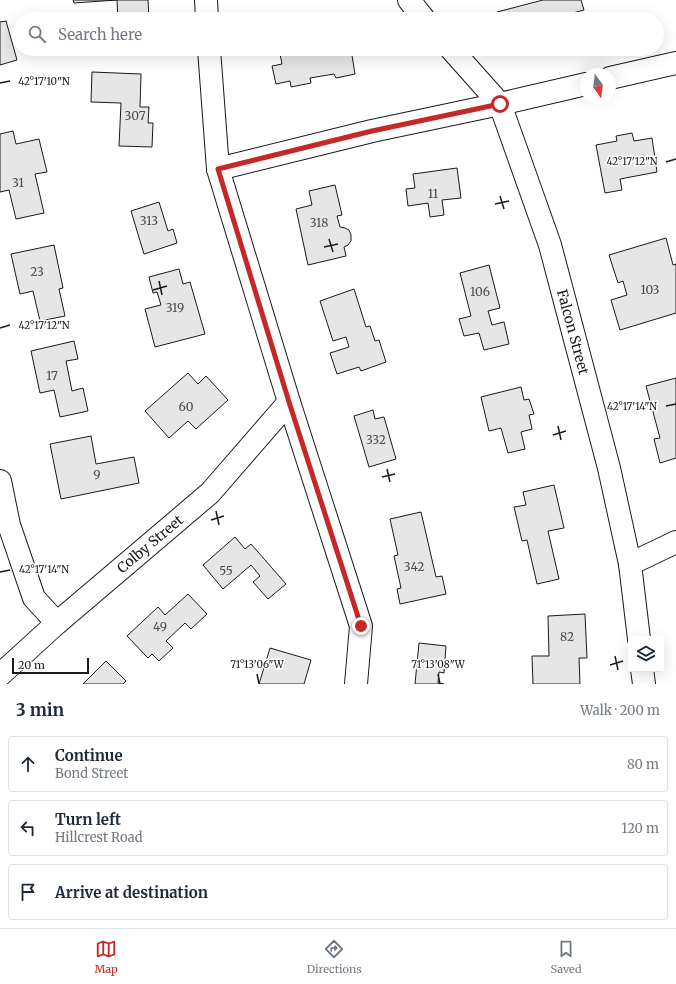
<!DOCTYPE html>
<html lang="en">
<head>
<meta charset="utf-8">
<style>
  body { margin:0; font-family:Merriweather,serif; background:#f6f6f7; color:#1f2937 }
  .controls { position:absolute; right:12px; bottom:12px; display:grid; overflow:hidden; border-radius:4px; box-shadow:0 4px 16px #0002 }
  .controls button { width:36px; height:36px; display:grid; place-items:center; padding:0; border:0; border-bottom:1px solid #e0e1e3; background:#fff; color:#1f2937; font:20px sans-serif }
  .compass { position:absolute; left:580px; top:68px; width:36px; height:36px; border-radius:50%; background:#fff; box-shadow:0 4px 16px #0002; rotate:166deg }
  .scale { position:absolute; left:12px; bottom:10px; width:77px; box-sizing:border-box; padding-left:4px; border:2px solid #1a1a1a; border-top:0; font-size:11px; line-height:14px; white-space:nowrap; color:#1a1a1a; -webkit-text-stroke:3px #fff; paint-order:stroke }
  .stop { position:absolute; width:12px; height:12px; margin:-9px; border:3px solid #c62828; border-radius:50%; background:#fff }
  .stop.end { background:#c62828; border-color:#fff; box-shadow:0 1px 4px #0008 }
  .list { margin:0; padding:0; list-style:none }
  h2 { display:flex; justify-content:space-between; align-items:center; height:52px; margin:0; padding:0 16px; font-size:17px }
  h2 small { font-size:13px; font-weight:400; color:#747a83 }
  .list li { display:grid; grid-template-columns:26px 1fr auto; gap:12px; align-items:center; box-sizing:border-box; height:56px; margin:0 8px 8px; padding:0 8px; border:1px solid #e0e1e3; border-radius:4px }
  .list b { display:block; font-size:15px; white-space:nowrap }
  .list p { margin:0; font-size:13px; white-space:nowrap; color:#747a83 }
  .list em { font-size:13px; font-style:normal; color:#747a83 }
  .icon { flex:none; width:22px; height:22px; fill:none; stroke:currentColor; stroke-width:2; stroke-linecap:round; stroke-linejoin:round }
  .map { position:relative; flex:none; width:676px; height:684px; overflow:hidden }
  .search { position:absolute; background:#fff; box-shadow:0 4px 16px #0002; left:12px; right:12px; top:12px; height:44px; display:flex; align-items:center; gap:10px; box-sizing:border-box; padding:0 14px; border-radius:22px; color:#747a83; font-size:15px }
  .sheet { height:244px; background:#fff }
  nav { display:flex; justify-content:space-around; align-items:center; box-sizing:border-box; height:56px; border-top:1px solid #e0e1e3; background:#fff; font-size:11px; color:#747a83 }
  nav a { display:grid; justify-items:center; gap:2px }
  nav .on { color:#c62828 }
  .map>svg:first-child { display:block }
</style>
</head>
<body>
<div class="map">
<svg width="676" height="684" viewBox="0 0 676 684">
  <rect width="100%" height="100%" fill="#fff"/>
  <g fill="#e6e6e6" stroke="#1a1a1a">
    <polygon points="73,0 148,0 149,19 118,19 117,0 74,3"/>
    <polygon points="543,0 581,0 584,10 550,19 499,19 497,12"/>
    <polygon points="6,21 17,60 0,65 0,22"/>
    <polygon points="279,49 351,49 355,74 336,78 334,74 310,78 311,83 291,87 290,81 276,84 272,66 282,64"/>
    <polygon points="92,72 141,74 140,107 149,107 148,123 153,123 152,147 119,146 121,103 91,102"/>
    <polygon points="13,131 16,144 39,139 47,172 35,174 44,213 16,219 9,190 0,192 0,134"/>
    <polygon points="632,133 634,141 652,138 657,172 620,179 622,190 605,193 596,145 617,141 616,136"/>
    <polygon points="457,168 461,198 442,200 444,215 430,217 428,203 408,206 406,189 415,188 413,174"/>
    <polygon points="335,185 342,215 337,216 340,227 345,228 349,230 351,235 351,241 348,245 344,247 346,256 308,265 296,209 312,205 309,191"/>
    <polygon points="159,202 168,231 173,229 177,243 144,254 131,211"/>
    <polygon points="666,238 673,265 676,264 676,313 620,330 611,300 627,295 623,281 618,283 609,255"/>
    <polygon points="54,245 63,288 59,289 65,316 40,321 33,291 20,294 11,254"/>
    <polygon points="489,265 500,308 488,311 492,325 504,322 509,344 484,350 479,333 464,336 459,319 471,316 460,273"/>
    <polygon points="179,269 183,284 190,282 205,334 155,347 145,309 161,305 157,292 153,293 149,277"/>
    <polygon points="354,289 366,327 370,326 375,341 379,340 386,362 361,371 359,367 337,374 330,353 349,347 346,337 333,341 320,301"/>
    <polygon points="74,341 78,359 66,361 72,391 83,388 88,411 60,417 54,390 40,393 31,351"/>
    <polygon points="188,373 198,384 206,376 228,400 196,429 188,421 169,438 145,411"/>
    <polygon points="676,378 676,458 660,463 654,439 660,438 646,386"/>
    <polygon points="521,387 524,400 529,399 534,414 529,415 532,429 521,432 525,449 508,453 501,428 489,431 481,397"/>
    <polygon points="373,410 375,419 384,417 396,459 369,467 354,416"/>
    <polygon points="91,436 96,464 134,457 139,483 61,499 50,444"/>
    <polygon points="554,485 564,528 548,531 559,579 537,584 527,540 522,541 514,507 526,505 523,492"/>
    <polygon points="421,512 436,577 442,576 446,594 400,604 397,589 401,588 394,556 398,555 390,519"/>
    <polygon points="235,537 245,549 251,544 286,584 268,599 253,582 260,576 251,565 223,589 203,565"/>
    <polygon points="188,594 207,614 191,629 185,623 166,641 173,648 159,661 152,654 148,658 127,636 158,607 165,615"/>
    <polygon points="585,614 587,658 579,658 580,684 533,684 532,656 549,656 548,616"/>
    <polygon points="419,643 446,646 444,673 439,672 438,683 444,684 415,684"/>
    <polygon points="270,648 311,660 304,684 259,684"/>
    <polygon points="106,661 126,681 123,684 83,684"/>
  </g>
  <g fill="none" stroke-linecap="round" stroke-linejoin="round">
    <defs>
      <g id="street">
        <polyline points="206,0 207,19"/>
        <polyline points="409,0 424,19"/>
        <polyline points="209,49 218,169 289,402 361,626 356,684"/>
        <polyline points="451,49 500,104 550,245 609,468 630,564 639,639"/>
        <polyline points="610,78 676,63"/>
        <polyline points="218,169 372,131 500,104 586,84"/>
        <polyline points="0,481 9,525 34,598 57,623"/>
        <polyline points="630,564 676,542"/>
        <polyline points="642,669 644,684"/>
        <polyline points="0,675 57,623 210,493 289,402"/>
      </g>
    </defs>
    <use href="#street" stroke="#1a1a1a" stroke-width="24"/>
    <use href="#street" stroke="#fff" stroke-width="22"/>
  </g>
  <g fill="none" stroke-linecap="round" stroke-linejoin="round">
    <polyline stroke="#c62828" stroke-width="5" points="361,626 289,402 218,169 372,131 500,104"/>
  </g>
  <path fill="none" stroke="#1a1a1a" stroke-width="1.5" d="M 0,83 L 10,81M 666,162 L 676,159M 500,196 L 504,209M 495,204 L 509,201M 329,239 L 333,252M 324,247 L 338,244M 159,281 L 162,295M 153,290 L 167,286M 0,328 L 10,325M 666,406 L 676,404M 558,426 L 561,440M 553,435 L 566,431M 387,469 L 390,482M 382,477 L 395,474M 216,511 L 219,525M 211,520 L 224,516M 0,572 L 10,570M 615,656 L 618,670M 610,665 L 623,661M 257,674 L 259,684M 438,674 L 440,684"/>
  <g text-anchor="middle" dominant-baseline="central" stroke-width="3" stroke-linejoin="round" paint-order="stroke">
    <g font-size="12" fill="#4d4d4d">
      <text x="135" y="115">307</text>
      <text x="18" y="182">31</text>
      <text x="433" y="193">11</text>
      <text x="149" y="220">313</text>
      <text x="319" y="222">318</text>
      <text x="37" y="271">23</text>
      <text x="650" y="289">103</text>
      <text x="480" y="291">106</text>
      <text x="175" y="307">319</text>
      <text x="52" y="375">17</text>
      <text x="186" y="406">60</text>
      <text x="376" y="439">332</text>
      <text x="97" y="474">9</text>
      <text x="414" y="566">342</text>
      <text x="226" y="570">55</text>
      <text x="160" y="626">49</text>
      <text x="567" y="636">82</text>
    </g>
    <g font-size="14" fill="#1a1a1a" stroke="#fff">
      <text transform="translate(573 332) rotate(75)">Falcon Street</text>
      <text transform="translate(150 544) rotate(-40)">Colby Street</text>
    </g>
  </g>
  <g font-size="10" text-anchor="middle" fill="#1a1a1a" stroke="#fff" stroke-width="3" stroke-linejoin="round" paint-order="stroke">
    <text x="44" y="85">42°17'10"N</text>
    <text x="632" y="165">42°17'12"N</text>
    <text x="44" y="329">42°17'12"N</text>
    <text x="632" y="410">42°17'14"N</text>
    <text x="44" y="573">42°17'14"N</text>
    <text x="257" y="668">71°13'06"W</text>
    <text x="438" y="668">71°13'08"W</text>
  </g>
</svg>
<div class="controls">
<button><svg class="icon" aria-label="layers" viewBox="0 0 24 24"><path d="M12 4l9 5-9 5-9-5zM3 14l9 5 9-5"/></svg></button>
</div>
<svg class="compass" viewBox="-18 -18 36 36"><path d="M0-13l5 13h-10z" fill="#e53935"/><path d="M0 13l5-13h-10z" fill="#747a83"/></svg>
<div class="scale">20 m</div>
<div class="stop" style="left:500px;top:104px"></div>
<div class="stop end" style="left:361px;top:626px"></div>
<div class="search"><svg class="icon" aria-label="search" viewBox="0 0 24 24"><circle cx="10" cy="10" r="6"/><path d="M15 15l6 6"/></svg>Search here</div>
</div>
<section class="sheet">
<h2>3 min<small>Walk · 200 m</small></h2>
<ul class="list">
<li><svg class="icon" aria-label="ahead" viewBox="0 0 24 24"><path d="M12 20V5M6 11l6-6 6 6"/></svg><div><b>Continue</b><p>Bond Street</p></div><em>80 m</em></li>
<li><svg class="icon" aria-label="left" viewBox="0 0 24 24"><path d="M17 20v-9H6M10 6l-5 5 5 5"/></svg><div><b>Turn left</b><p>Hillcrest Road</p></div><em>120 m</em></li>
<li><svg class="icon" aria-label="arrive" viewBox="0 0 24 24"><path d="M6 21V4h12l-3 4 3 4H6"/></svg><div><b>Arrive at destination</b></div></li>
</ul>
</section>
<nav>
<a class="on"><svg class="icon" aria-label="map" viewBox="0 0 24 24"><path d="M3 6l6-2 6 2 6-2v14l-6 2-6-2-6 2zM9 4v14M15 6v14"/></svg>Map</a>
<a><svg class="icon" aria-label="directions" viewBox="0 0 24 24"><path d="M12 3l9 9-9 9-9-9zM9 14v-3h6M13 9l2 2-2 2"/></svg>Directions</a>
<a><svg class="icon" aria-label="saved" viewBox="0 0 24 24"><path d="M7 4h10v16l-5-4-5 4z"/></svg>Saved</a>
</nav>
</body>
</html>
